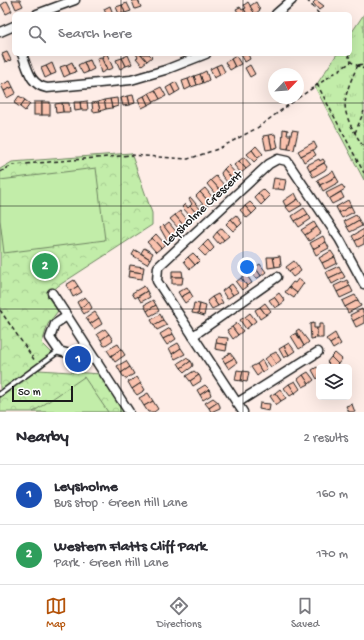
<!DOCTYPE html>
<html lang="en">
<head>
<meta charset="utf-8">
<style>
  body { margin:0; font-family:"Gochi Hand",sans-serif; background:#f7f7f7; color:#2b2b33 }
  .controls { position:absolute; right:12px; bottom:12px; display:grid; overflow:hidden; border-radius:6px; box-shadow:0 4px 16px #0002 }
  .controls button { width:36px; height:36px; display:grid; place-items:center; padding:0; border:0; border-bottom:1px solid #e1e1e2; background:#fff; color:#2b2b33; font:20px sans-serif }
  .compass { position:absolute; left:268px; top:68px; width:36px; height:36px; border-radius:50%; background:#fff; box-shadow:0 4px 16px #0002; rotate:65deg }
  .scale { position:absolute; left:12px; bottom:10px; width:61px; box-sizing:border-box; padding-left:4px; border:2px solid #1c1c1c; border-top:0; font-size:11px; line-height:14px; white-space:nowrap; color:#1c1c1c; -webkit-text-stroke:3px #fff; paint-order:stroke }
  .you { position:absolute; left:247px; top:267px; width:14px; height:14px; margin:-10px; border:3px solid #fff; border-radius:50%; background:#1a73e8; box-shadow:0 0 0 6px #1a73e833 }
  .badge { display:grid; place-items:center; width:26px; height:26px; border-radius:50%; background:#b45309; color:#fff; font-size:13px; font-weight:700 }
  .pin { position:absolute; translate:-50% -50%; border:2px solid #fff; box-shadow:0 1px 4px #0006 }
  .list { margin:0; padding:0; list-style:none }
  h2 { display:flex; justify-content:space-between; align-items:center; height:52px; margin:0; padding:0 16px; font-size:17px }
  h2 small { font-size:13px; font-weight:400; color:#7c7c81 }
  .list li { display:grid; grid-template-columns:26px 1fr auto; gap:12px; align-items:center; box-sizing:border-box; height:60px; padding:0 16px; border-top:1px solid #e1e1e2 }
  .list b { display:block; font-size:15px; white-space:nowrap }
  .list p { margin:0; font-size:13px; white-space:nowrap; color:#7c7c81 }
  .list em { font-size:13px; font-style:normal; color:#7c7c81 }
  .icon { flex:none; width:22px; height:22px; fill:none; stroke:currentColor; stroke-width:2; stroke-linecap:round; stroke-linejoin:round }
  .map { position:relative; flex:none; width:364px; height:412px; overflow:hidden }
  .search { position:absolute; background:#fff; box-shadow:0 4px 16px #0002; left:12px; right:12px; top:12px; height:44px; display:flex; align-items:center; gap:10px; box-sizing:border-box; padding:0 14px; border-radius:6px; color:#7c7c81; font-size:15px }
  .sheet { height:172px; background:#fff }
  nav { display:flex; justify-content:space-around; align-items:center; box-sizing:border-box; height:56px; border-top:1px solid #e1e1e2; background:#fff; font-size:11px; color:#7c7c81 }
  nav a { display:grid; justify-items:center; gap:2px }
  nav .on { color:#b45309 }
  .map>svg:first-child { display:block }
</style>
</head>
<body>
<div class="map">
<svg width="364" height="412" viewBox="0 0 364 412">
  <defs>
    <pattern id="grass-tufts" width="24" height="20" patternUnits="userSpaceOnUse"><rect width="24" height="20" fill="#c2eda9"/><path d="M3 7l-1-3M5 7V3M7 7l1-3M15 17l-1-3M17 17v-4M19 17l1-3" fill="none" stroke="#a6cb91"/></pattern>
    <pattern id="forest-crowns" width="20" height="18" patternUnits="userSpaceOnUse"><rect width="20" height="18" fill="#c2eda9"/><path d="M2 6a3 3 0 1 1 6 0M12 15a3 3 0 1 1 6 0" fill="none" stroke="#a6cb91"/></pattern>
  </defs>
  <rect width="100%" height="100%" fill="#feede7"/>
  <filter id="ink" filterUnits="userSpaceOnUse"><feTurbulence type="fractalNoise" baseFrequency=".025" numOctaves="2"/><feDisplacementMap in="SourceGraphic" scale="8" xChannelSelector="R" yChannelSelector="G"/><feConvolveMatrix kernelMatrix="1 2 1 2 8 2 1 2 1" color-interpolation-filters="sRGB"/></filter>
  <g filter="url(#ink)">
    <polygon fill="url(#grass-tufts)" stroke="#6f8462" points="364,14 364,180 315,87 337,54 350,54 350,35"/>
    <polygon fill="url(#forest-crowns)" stroke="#6f8462" points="131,153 152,213 152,225 58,286 47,296 58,311 48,324 42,343 55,356 39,370 101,374 124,412 0,412 0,169 12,162"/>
    <g fill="#c2eda9" stroke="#6f8462">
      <polygon points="96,168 105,240 4,253 0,220 0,180"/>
      <polygon points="84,377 108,412 33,412"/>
    </g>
    <g fill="#fac2ae" stroke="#1c1c1c">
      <polygon points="12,0 20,0 23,6 16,9"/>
      <polygon points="138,0 141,7 135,9 132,1"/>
      <polygon points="316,0 324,6 319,10 313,3"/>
      <polygon points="7,1 12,11 6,14 1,5"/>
      <polygon points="248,2 255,14 247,14 244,9 246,8 244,5"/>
      <polygon points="256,2 260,10 255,14 250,6"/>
      <polygon points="127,3 131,11 125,13 122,5"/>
      <polygon points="122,5 125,13 119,14 116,7"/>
      <polygon points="110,6 113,14 106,14 104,9"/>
      <polygon points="240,7 242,10 244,9 247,14 239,14 236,9"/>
      <polygon points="7,52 11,60 5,62 2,54"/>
      <polygon points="107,54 113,68 107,70 102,56"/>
      <polygon points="136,54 141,54 147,61 142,65 136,58 138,57"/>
      <polygon points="141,54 149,54 152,57 147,61"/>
      <polygon points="241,54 248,54 250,59 245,62"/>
      <polygon points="128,55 132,64 126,66 122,58"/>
      <polygon points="236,56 241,64 235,67 231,59"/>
      <polygon points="101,57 107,70 101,73 97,58"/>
      <polygon points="122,58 126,66 120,69 116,60"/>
      <polygon points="231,59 235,67 230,70 225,62"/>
      <polygon points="90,60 94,69 88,72 84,62"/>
      <polygon points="72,62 76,72 70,74 66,65"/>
      <polygon points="84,62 88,72 83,74 78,65"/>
      <polygon points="52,63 56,73 51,75 46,66"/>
      <polygon points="221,64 225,72 220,75 216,66"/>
      <polygon points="66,65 70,74 64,77 60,67"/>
      <polygon points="250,65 255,74 250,77 245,68"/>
      <polygon points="46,66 51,75 45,78 41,68"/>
      <polygon points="216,66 220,75 214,78 210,69"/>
      <polygon points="206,71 209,80 203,83 200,74"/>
      <polygon points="200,74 203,83 197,85 194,76"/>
      <polygon points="194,76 197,85 191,87 188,79"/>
      <polygon points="188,79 191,87 185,90 182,81"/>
      <polygon points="10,81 13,87 4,91 1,85"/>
      <polygon points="176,82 180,90 175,93 171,85"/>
      <polygon points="171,85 175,93 170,96 166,88"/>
      <polygon points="13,87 16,93 7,98 4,91"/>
      <polygon points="161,87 166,96 160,99 155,90"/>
      <polygon points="155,90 160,99 154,102 149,93"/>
      <polygon points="149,93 154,102 148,105 144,96"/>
      <polygon points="133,95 135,103 129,105 127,96"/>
      <polygon points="19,96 25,100 20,107 14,103"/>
      <polygon points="127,96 129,105 123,106 121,98"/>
      <polygon points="144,96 148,105 142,108 138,99"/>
      <polygon points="117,98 118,106 112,108 110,99"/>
      <polygon points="110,99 112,108 106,109 104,100"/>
      <polygon points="25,100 30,104 25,111 20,107"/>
      <polygon points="104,100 106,109 100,111 98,102"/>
      <polygon points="87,101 88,110 81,110 80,102"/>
      <rect x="34" y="102" width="8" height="13"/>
      <rect x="42" y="102" width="8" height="13"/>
      <polygon points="74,102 80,102 81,110 75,111"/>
      <polygon points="98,102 100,111 93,112 92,103"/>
      <polygon points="62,103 69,103 70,112 63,112"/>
      <polygon points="62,103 63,112 56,113 55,104"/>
      <polygon points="283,129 288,130 287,135 291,135 288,149 282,148"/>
      <polygon points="292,130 298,131 294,150 288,149"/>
      <polygon points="275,134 278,147 272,149 269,135"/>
      <polygon points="269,135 272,149 266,150 263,136"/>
      <polygon points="314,142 317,148 301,156 298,151"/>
      <polygon points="256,146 263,154 258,158 252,150"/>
      <polygon points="252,150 258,158 254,162 247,154"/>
      <polygon points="313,150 316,155 304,162 301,156"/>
      <polygon points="244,157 251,165 246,169 239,161"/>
      <polygon points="319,159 320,161 323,159 325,162 310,171 307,165"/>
      <polygon points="239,161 246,169 241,173 234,165"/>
      <polygon points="324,163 327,167 325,170 313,177 310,171"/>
      <polygon points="228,165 238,176 233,180 224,169"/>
      <polygon points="224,169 233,180 229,184 222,176 221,173"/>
      <polygon points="333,171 336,177 320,185 317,180"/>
      <polygon points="216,176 226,187 221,191 211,180"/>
      <polygon points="336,177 339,182 323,191 320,185"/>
      <polygon points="274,178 280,179 278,189 272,189"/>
      <polygon points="280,179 286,180 284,190 278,189"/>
      <polygon points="211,180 221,191 216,195 207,184"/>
      <polygon points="342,185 345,189 329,199 326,193"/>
      <polygon points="205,188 214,199 210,203 200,192"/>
      <polygon points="263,189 270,196 265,201 258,193"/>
      <polygon points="200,192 210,203 205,207 196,196"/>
      <polygon points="341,192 344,198 332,204 329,199"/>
      <polygon points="258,193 265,201 261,205 254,197"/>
      <polygon points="295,193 298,199 286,207 283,201"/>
      <polygon points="191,198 201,210 197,214 190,206 192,204 189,199"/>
      <polygon points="298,199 302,205 290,212 286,207"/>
      <polygon points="348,200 351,206 339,213 336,207"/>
      <polygon points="250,202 257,209 252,214 245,206"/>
      <polygon points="185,204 188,208 190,206 197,214 192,218 182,207"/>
      <polygon points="245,206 252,214 247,218 240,210"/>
      <polygon points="351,206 354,212 342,218 339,213"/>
      <polygon points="304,208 308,214 295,221 292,216"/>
      <polygon points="180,211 189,222 184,226 175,215"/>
      <polygon points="308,214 311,219 299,227 295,221"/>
      <polygon points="175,215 184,226 180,230 170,219"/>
      <polygon points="236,215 242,223 238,227 231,219"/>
      <polygon points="356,215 359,220 347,227 344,221"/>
      <polygon points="231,219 238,227 233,231 226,224"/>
      <polygon points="359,220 362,226 350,232 347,227"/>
      <polygon points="314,222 317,227 305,235 301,230"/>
      <polygon points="169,223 178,234 173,238 164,227"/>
      <polygon points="163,225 173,238 168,242 160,228"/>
      <polygon points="317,227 321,233 309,241 305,235"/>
      <polygon points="222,228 229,236 224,240 217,232"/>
      <polygon points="364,229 364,236 355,241 352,236"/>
      <polygon points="217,232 224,240 219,244 213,237"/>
      <polygon points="156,234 165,244 161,248 152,238"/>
      <polygon points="323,236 326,242 313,249 310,243"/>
      <polygon points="364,236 364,244 358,247 355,241"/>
      <polygon points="152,238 161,248 156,252 147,242"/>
      <polygon points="208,240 214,248 210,252 203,245"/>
      <polygon points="326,242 329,248 316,255 313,249"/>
      <polygon points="203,245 210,252 205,256 198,249"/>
      <polygon points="144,248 153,253 150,259 141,253"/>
      <polygon points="135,250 150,259 147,264 132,255"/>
      <polygon points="331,251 335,257 322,263 319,258"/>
      <polygon points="193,253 200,260 195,265 188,257"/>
      <polygon points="280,256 281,266 275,267 273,257"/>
      <polygon points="188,257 195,265 190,269 184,261"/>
      <polygon points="267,257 273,257 275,267 268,268"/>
      <polygon points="335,257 337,263 325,269 322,263"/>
      <polygon points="294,261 298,266 289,272 286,267"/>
      <polygon points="260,264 266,272 261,276 255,267"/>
      <polygon points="130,265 144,267 143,273 129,271"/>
      <polygon points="298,266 301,271 293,277 289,272"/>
      <polygon points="339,266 342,272 329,278 326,272"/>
      <polygon points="255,267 261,276 256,279 250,271"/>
      <polygon points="129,271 143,273 142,279 128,277"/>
      <polygon points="172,271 182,271 183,277 172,277"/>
      <polygon points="342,272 345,277 332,284 329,278"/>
      <polygon points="246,274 252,283 247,286 241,278"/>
      <polygon points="172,277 183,277 182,284 172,284"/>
      <polygon points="241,278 247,286 242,290 236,282"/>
      <polygon points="298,279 304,283 297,293 289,287 293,282 295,283"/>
      <polygon points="74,280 78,286 70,291 66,285"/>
      <polygon points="347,280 350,286 337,292 334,286"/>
      <polygon points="232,284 238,292 233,295 227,287"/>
      <polygon points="78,286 82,292 73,297 70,291"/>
      <polygon points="144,286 147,291 135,298 132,293"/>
      <polygon points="350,286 353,292 340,298 337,292"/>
      <polygon points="187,287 190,292 181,297 178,292"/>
      <polygon points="227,287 233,295 227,299 222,291"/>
      <polygon points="289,287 297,293 294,298 285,292"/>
      <polygon points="147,291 150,297 141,302 138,297"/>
      <polygon points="190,292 193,297 185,303 181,297"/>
      <polygon points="279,293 285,301 280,305 274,297"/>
      <polygon points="218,294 223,303 218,306 212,297"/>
      <polygon points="355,295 358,300 345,307 342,301"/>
      <polygon points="85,297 89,302 80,308 77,302"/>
      <polygon points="212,297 218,306 212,309 207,301"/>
      <polygon points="274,297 280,305 275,308 269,300"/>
      <polygon points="153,300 156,305 147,311 144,305"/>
      <polygon points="358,300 361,306 348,313 345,307"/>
      <polygon points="89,302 92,308 84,314 80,308"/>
      <polygon points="194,303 200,304 198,314 192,313"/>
      <polygon points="265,303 271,311 266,315 260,307"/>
      <polygon points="200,304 206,306 204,316 198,314"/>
      <polygon points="156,305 159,311 150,316 147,311"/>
      <polygon points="260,307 266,315 260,319 255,310"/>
      <polygon points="362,309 364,315 353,321 350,315"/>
      <polygon points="95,312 99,318 90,324 86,318"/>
      <polygon points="250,313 256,321 251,325 245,317"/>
      <polygon points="160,314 163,320 154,325 151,320"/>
      <polygon points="364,315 364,323 356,327 353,321"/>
      <polygon points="245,317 251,325 246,329 240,320"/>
      <polygon points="99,318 102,324 94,329 90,324"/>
      <polygon points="163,320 167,325 157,330 154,325"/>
      <polygon points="237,323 243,331 238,335 232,327"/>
      <polygon points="314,323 314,328 317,328 317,338 311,339 310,324"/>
      <polygon points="319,324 323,324 323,338 317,338 317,328 319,328"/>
      <polygon points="232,327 238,335 233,339 227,330"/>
      <polygon points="170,328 173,334 163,339 160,334"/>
      <polygon points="105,329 109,334 101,340 97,334"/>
      <polygon points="299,329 309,342 304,346 296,331"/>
      <polygon points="296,333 304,346 299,349 291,336"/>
      <polygon points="335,333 338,339 330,344 326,339"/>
      <polygon points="109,334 113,340 104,346 101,340"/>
      <polygon points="173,334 176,339 167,345 163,339"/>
      <polygon points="217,337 228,338 227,345 216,343"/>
      <polygon points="338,339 341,344 333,349 330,344"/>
      <polygon points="178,343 181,348 172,354 169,348"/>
      <polygon points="216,343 227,345 226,351 215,349"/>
      <polygon points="289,343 295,351 289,355 284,346"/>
      <polygon points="118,344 121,349 111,356 107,350"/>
      <polygon points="284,346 289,355 284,358 279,349"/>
      <polygon points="181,348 185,354 175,359 172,354"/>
      <polygon points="121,349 125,355 115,362 111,356"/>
      <polygon points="276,352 281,360 276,364 270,355"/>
      <polygon points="230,353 234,358 225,363 222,358"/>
      <polygon points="335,353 342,359 338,364 331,357"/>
      <polygon points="270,355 276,364 271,367 265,359"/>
      <polygon points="331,357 338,364 336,367 332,367 327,362"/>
      <polygon points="186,358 191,361 181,368 178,363"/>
      <polygon points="234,358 237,363 229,369 225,363"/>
      <polygon points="262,360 267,369 262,372 257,364"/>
      <polygon points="126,361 130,367 121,373 117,366"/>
      <polygon points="191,361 193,365 192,367 185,372 181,368"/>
      <polygon points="257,364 262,372 257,376 251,367"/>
      <polygon points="130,367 134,374 125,379 121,373"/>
      <polygon points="317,367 319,370 319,377 317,379 312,370"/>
      <polygon points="237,370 243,371 241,381 235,380"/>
      <polygon points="194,371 199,375 190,381 186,376"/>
      <polygon points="243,371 249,372 247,382 241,381"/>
      <polygon points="308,372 314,380 309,384 303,375"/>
      <polygon points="199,375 201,379 201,381 193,386 190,381"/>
      <polygon points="303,375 309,384 303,387 298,379"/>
      <polygon points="137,377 141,383 132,389 128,382"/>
      <polygon points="295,381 300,389 295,393 289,384"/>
      <polygon points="141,383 145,390 137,395 132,389"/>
      <polygon points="289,384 295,393 290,396 284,388"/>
      <polygon points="205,385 209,389 200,395 197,390"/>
      <polygon points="209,389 211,395 203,400 200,395"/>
      <polygon points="280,389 286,398 281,401 275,393"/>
      <polygon points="148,393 153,401 144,406 139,398"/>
      <polygon points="275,393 281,401 276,405 270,396"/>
      <polygon points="213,398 218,402 209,408 205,403"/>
      <polygon points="153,401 158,409 154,412 148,412 144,406"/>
      <polygon points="218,402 220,406 220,408 211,412 209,408"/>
      <polygon points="260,403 270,404 269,411 259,409"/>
      <polygon points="352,404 353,407 355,412 349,412 346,406"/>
    </g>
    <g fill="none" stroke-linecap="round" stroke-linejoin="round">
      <defs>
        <polyline id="lane" points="0,394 59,351"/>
        <g id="street">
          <polyline points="37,14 75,0"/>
          <polyline points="276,14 292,0"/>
          <polyline points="0,32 14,26"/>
          <path d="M 22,54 C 28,69 30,85 47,88 L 131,80 L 165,70 L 206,54"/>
          <polyline points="52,293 67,316"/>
          <polyline points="193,336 277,277"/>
          <polyline points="97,361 59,351 50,338 55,324 67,316 129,412"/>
          <polyline points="237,403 318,352"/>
          <polyline points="243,412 157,281 158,267 269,164 278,159 287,161 340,240 364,284"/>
        </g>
      </defs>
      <use href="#lane" stroke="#1c1c1c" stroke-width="7"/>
      <use href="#street" stroke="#1c1c1c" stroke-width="11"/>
      <g stroke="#1c1c1c" stroke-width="1.5" stroke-dasharray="4 3" stroke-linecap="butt">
        <polyline points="307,0 319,14"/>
        <polyline points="348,54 351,62 364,69"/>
        <path d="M 358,65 C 339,105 341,111 364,148"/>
        <polyline points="358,65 364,64"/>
        <polyline points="317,84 364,173"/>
        <polyline points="298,98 351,62"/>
        <polyline points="355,133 364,111"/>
        <polyline points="0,172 13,165 132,155 188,159 218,149 257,128 298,98"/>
        <polyline points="0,310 35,361"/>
      </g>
      <use href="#lane" stroke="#fff" stroke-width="4"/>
      <use href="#street" stroke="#fff" stroke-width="8"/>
    </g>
  </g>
  <path fill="none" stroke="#1c1c1c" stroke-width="1" stroke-opacity="0.55" d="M 121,0 L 121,14M 243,0 L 243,14M 121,54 L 121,412M 243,54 L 243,412M 0,103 L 364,103M 0,206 L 364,206M 0,309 L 364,309"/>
  <g text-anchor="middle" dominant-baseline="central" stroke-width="3" stroke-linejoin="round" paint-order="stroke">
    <g font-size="13" fill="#1c1c1c" stroke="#fff">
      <text transform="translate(203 209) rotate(-43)">Leysholme Crescent</text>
    </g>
  </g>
</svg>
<div class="controls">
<button><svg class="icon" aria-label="layers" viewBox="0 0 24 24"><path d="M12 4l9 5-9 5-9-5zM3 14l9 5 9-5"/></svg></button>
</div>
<svg class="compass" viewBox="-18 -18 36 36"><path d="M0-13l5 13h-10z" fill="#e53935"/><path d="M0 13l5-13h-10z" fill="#7c7c81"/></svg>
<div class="scale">50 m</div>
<div class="you"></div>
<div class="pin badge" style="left:78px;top:359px;background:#1a4fb4">1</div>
<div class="pin badge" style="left:45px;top:266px;background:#2e9e5b">2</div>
<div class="search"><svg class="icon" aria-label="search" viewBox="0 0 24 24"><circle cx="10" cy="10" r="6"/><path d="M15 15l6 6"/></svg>Search here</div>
</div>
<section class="sheet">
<h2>Nearby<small>2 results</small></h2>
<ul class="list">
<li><span class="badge" style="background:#1a4fb4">1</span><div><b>Leysholme</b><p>Bus stop · Green Hill Lane</p></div><em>160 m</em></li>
<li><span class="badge" style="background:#2e9e5b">2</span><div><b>Western Flatts Cliff Park</b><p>Park · Green Hill Lane</p></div><em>170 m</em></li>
</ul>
</section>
<nav>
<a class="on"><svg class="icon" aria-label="map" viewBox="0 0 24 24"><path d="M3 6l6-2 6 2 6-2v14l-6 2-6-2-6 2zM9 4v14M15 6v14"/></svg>Map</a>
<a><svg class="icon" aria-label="directions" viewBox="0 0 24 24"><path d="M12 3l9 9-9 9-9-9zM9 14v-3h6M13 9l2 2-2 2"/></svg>Directions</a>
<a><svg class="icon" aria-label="saved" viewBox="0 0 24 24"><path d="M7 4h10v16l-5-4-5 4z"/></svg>Saved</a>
</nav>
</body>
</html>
